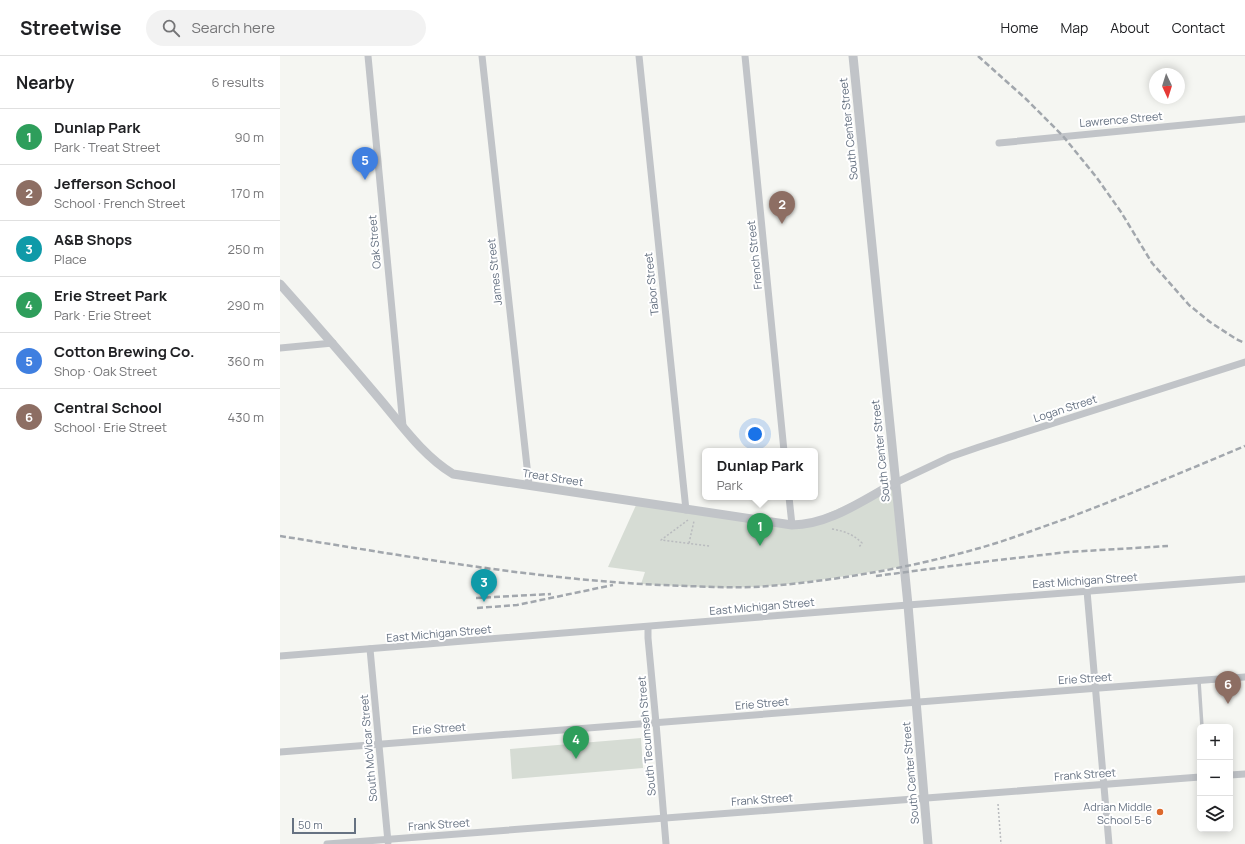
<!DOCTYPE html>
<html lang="en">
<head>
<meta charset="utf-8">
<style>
  body { margin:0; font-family:Manrope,sans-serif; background:#f2f2f2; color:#202124 }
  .controls { position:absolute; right:12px; bottom:12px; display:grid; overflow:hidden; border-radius:6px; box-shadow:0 2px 10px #0003 }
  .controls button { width:36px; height:36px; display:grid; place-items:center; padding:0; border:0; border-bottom:1px solid #e0e0e0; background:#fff; color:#202124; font:20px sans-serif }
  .compass { position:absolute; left:869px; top:12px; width:36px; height:36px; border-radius:50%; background:#fff; box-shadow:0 2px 10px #0003; rotate:176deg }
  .scale { position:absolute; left:12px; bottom:10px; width:64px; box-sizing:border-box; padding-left:4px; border:2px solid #667282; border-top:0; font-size:11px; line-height:14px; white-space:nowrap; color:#667282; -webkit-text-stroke:3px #fff; paint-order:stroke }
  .you { position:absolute; left:475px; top:378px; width:14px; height:14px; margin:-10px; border:3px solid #fff; border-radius:50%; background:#1a73e8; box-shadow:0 0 0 6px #1a73e833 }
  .badge { display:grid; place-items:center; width:26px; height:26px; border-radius:50%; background:#2563eb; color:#fff; font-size:13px; font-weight:700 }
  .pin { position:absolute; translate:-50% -33px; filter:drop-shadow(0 1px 2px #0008) }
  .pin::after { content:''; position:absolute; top:21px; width:14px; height:12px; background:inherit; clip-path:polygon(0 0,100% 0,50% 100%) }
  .popup { position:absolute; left:422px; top:392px; width:116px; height:52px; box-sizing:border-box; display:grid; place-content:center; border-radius:6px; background:#fff; filter:drop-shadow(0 1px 3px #0005); font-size:13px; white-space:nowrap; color:#757577 }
  .popup b { font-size:15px; color:#202124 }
  .popup::after { content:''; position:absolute; left:50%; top:100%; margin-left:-8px; border:8px solid transparent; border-top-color:#fff }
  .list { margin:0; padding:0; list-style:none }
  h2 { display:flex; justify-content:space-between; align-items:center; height:52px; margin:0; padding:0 16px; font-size:17px }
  h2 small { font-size:13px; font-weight:400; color:#757577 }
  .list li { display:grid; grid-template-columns:26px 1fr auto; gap:12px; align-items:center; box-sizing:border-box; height:56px; padding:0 16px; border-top:1px solid #e0e0e0 }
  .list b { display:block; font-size:15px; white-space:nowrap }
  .list p { margin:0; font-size:13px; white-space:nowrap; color:#757577 }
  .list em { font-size:13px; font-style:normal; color:#757577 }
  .icon { flex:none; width:22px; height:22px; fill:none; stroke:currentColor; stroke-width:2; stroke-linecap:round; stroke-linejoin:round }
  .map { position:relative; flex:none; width:965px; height:788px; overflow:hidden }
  header { display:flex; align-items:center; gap:24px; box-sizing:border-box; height:56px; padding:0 20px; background:#fff; border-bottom:1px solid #e0e0e0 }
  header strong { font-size:19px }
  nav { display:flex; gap:22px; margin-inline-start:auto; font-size:14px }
  .search { width:280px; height:36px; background:#f2f2f2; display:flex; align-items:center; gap:10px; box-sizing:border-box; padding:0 14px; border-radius:22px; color:#757577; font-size:15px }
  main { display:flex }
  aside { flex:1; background:#fff }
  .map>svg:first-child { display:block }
</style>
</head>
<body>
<header>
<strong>Streetwise</strong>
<div class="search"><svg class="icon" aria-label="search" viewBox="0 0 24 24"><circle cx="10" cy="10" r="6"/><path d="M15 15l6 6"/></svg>Search here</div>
<nav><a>Home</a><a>Map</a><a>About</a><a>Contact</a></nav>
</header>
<main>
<aside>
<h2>Nearby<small>6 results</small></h2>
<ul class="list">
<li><span class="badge" style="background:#2e9e5b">1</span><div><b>Dunlap Park</b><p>Park · Treat Street</p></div><em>90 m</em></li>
<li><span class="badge" style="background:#8d6e63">2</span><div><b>Jefferson School</b><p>School · French Street</p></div><em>170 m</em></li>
<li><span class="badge" style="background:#0f9aa8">3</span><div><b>A&amp;B Shops</b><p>Place</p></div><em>250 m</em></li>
<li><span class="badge" style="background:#2e9e5b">4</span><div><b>Erie Street Park</b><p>Park · Erie Street</p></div><em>290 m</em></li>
<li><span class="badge" style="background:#3f7fe0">5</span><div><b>Cotton Brewing Co.</b><p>Shop · Oak Street</p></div><em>360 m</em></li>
<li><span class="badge" style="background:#8d6e63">6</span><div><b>Central School</b><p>School · Erie Street</p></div><em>430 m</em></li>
</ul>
</aside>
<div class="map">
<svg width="965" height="788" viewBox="0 0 965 788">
  <rect width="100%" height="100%" fill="#f5f6f2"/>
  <g fill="#d6dcd4">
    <path d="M 615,427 L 624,510 C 579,518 534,526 488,530 C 446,534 403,530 361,528 L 365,516 L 328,511 L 357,447 L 522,469 Z"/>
    <polygon points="361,682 363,712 232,723 230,693"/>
  </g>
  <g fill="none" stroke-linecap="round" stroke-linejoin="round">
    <g stroke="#b9bbbe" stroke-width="1.5" stroke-dasharray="2 2" stroke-linecap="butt">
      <polyline points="408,464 381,484 430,490"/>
      <path d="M 552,473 C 564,475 573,478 582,487 L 579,491"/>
      <polyline points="409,487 414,465"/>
      <polyline points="718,748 721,788"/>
    </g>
    <polyline stroke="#c1c4c8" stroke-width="3.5" points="919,625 922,671"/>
    <g stroke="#c1c4c8" stroke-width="7">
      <polyline points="88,0 123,370"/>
      <polyline points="202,0 249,429"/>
      <polyline points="359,0 406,454"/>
      <polyline points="465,0 504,395"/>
      <polyline points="719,87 965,63"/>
      <polyline points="0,292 53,287"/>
      <polyline points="615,427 670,401 699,391 965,306"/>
      <polyline points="509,441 512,469"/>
      <polyline points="807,535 829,788"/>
      <polyline points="368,571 368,582 376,667 386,788"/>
      <polyline points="90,593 108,786"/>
      <polyline points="0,600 628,549 965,523"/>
      <polyline points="0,696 806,633 965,621"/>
      <polyline points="950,719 965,718"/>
      <polyline points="47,788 920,721"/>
    </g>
    <g stroke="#c1c4c8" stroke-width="9">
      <polyline points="573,0 628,549 648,788"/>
      <path d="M 0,228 C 33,265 66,303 98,341 C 121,368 142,399 173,418 L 512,469 C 549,469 583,444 615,427"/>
    </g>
    <g stroke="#a2a7ad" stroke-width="2.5" stroke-dasharray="6 3" stroke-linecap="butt">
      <polyline points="698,0 746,43 783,80 817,122 841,156 872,207 909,249 930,266 956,283 965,287"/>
      <path d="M 0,480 C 126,500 253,523 380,529 C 416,530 454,533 490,530 C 559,524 629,512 696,493 C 726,485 756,473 785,463 C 846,440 905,415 965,390"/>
      <polyline points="596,520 710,505 788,496 888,490"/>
      <polyline points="196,542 271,538"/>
      <polyline points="197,552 237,549 333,529"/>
    </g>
  </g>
  <circle fill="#dc692c" stroke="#fff" stroke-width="1.5" cx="880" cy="756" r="4"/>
  <g text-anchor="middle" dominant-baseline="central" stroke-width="4" stroke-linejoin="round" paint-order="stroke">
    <g font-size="11" fill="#667282" stroke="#fff">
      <text transform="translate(841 63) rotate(-5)">Lawrence Street</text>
      <text transform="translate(568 73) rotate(-96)">South Center Street</text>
      <text transform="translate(94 186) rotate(-95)">Oak Street</text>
      <text transform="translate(474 199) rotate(-96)">French Street</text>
      <text transform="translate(214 216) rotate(-96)">James Street</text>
      <text transform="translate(371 228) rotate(-96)">Tabor Street</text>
      <text transform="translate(785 352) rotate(-18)">Logan Street</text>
      <text transform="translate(600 395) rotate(-96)">South Center Street</text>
      <text transform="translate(273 421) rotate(9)">Treat Street</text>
      <text transform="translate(805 524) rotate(-4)">East Michigan Street</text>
      <text transform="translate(482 550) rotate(-5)">East Michigan Street</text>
      <text transform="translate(159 577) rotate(-5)">East Michigan Street</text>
      <text transform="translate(805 622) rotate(-4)">Erie Street</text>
      <text transform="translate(482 647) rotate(-5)">Erie Street</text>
      <text transform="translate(159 672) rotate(-4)">Erie Street</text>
      <text transform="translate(366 680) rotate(-95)">South Tecumseh Street</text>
      <text transform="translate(88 692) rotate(-95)">South McVicar Street</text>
      <text transform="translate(630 717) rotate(-95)">South Center Street</text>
      <text transform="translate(805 718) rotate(-4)">Frank Street</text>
      <text transform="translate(482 743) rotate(-4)">Frank Street</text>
      <text transform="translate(159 768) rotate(-4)">Frank Street</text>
    </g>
    <g font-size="11" fill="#667282" stroke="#fff" text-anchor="end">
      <text x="872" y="750">Adrian Middle<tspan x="872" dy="13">School 5-6</tspan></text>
    </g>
  </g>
</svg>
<div class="controls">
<button>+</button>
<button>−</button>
<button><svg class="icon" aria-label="layers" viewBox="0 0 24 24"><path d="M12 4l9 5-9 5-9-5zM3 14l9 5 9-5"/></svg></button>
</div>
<svg class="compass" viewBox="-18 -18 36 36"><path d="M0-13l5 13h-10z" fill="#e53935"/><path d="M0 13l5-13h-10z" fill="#757577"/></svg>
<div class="scale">50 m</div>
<div class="you"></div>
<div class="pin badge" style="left:480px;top:490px;background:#2e9e5b">1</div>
<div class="popup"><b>Dunlap Park</b>Park</div>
<div class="pin badge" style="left:502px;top:168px;background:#8d6e63">2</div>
<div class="pin badge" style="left:204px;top:546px;background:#0f9aa8">3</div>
<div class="pin badge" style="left:296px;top:703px;background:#2e9e5b">4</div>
<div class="pin badge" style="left:85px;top:124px;background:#3f7fe0">5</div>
<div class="pin badge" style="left:948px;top:648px;background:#8d6e63">6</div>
</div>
</main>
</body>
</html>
